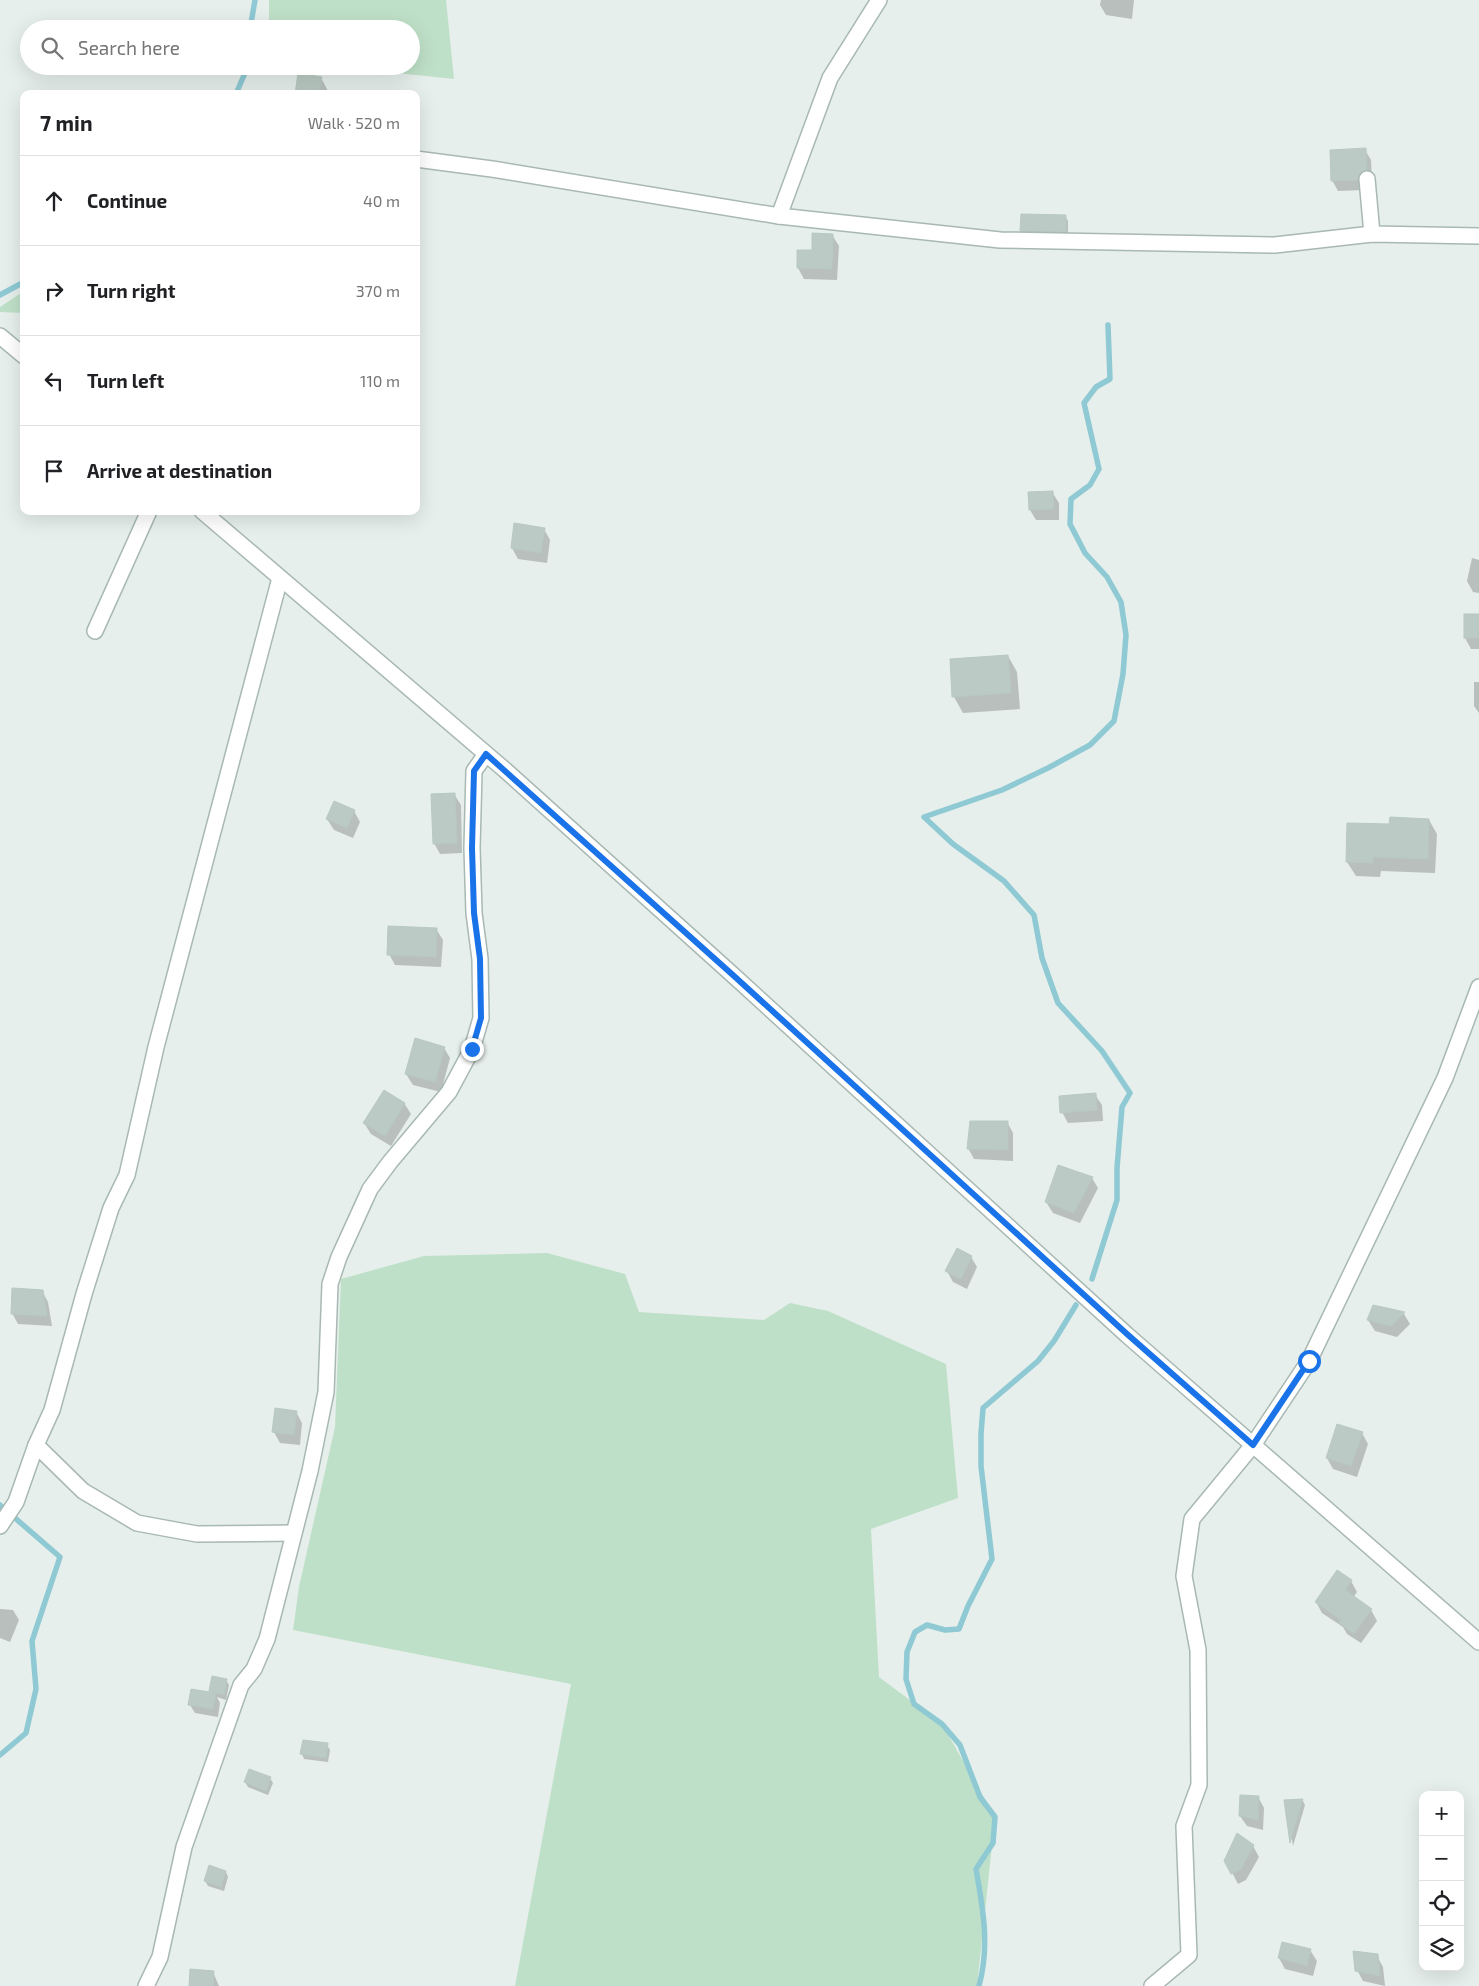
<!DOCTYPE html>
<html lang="en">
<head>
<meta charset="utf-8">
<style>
  body { margin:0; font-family:"Exo 2",sans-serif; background:#f2f2f2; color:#202124 }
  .controls { position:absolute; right:15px; bottom:15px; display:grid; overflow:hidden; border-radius:10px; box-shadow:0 5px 20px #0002 }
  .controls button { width:45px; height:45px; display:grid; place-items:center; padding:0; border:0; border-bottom:1px solid #e0e0e0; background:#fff; color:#202124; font:25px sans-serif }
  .stop { position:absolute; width:15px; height:15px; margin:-11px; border:4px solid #1a73e8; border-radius:50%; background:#fff }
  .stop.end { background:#1a73e8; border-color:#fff; box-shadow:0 1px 5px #0008 }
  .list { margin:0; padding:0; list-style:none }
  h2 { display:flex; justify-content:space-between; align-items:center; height:65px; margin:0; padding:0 20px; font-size:21px }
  h2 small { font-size:16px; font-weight:400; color:#757577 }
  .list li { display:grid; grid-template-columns:32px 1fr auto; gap:15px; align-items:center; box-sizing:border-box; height:90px; padding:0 20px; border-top:1px solid #e0e0e0 }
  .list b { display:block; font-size:19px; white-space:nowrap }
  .list em { font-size:16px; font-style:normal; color:#757577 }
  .icon { flex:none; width:28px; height:28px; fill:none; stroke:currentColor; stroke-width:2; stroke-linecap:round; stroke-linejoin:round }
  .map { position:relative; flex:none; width:1479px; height:1986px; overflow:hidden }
  .search { position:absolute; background:#fff; box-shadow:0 5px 20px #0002; left:20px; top:20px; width:400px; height:55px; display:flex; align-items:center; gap:12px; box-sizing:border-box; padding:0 18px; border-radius:28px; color:#757577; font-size:19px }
  .panel { position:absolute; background:#fff; box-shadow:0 5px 20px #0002; left:20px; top:90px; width:400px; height:425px; border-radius:10px }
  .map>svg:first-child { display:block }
</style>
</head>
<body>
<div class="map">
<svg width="1479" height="1986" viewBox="0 0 1479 1986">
  <rect width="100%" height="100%" fill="#e6efeb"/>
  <g fill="#bfe0c8">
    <polygon points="269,0 446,0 454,79 330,66 411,66 411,29 269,29"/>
    <polygon points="24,291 24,313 0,312 0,307"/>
    <polygon points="547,1253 625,1274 639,1312 764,1320 790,1303 828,1311 946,1364 958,1498 871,1529 879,1677 942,1724 995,1817 977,1986 515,1986 571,1684 293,1630 299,1587 335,1427 341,1279 424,1256"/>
  </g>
  <g fill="#0003">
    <polygon points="1101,0 1134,0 1132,19 1106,15 1100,5"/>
    <polygon points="321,78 327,89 327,94 296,94"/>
    <polygon points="1365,150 1371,160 1372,181 1364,190 1338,191 1332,180"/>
    <polygon points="1065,216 1068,221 1068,236 1025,236 1022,231"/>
    <polygon points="832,235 839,246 837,280 804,279 798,268"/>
    <polygon points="1052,492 1059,503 1059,520 1036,520 1030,510"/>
    <polygon points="544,529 550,540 547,563 518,559 512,548"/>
    <polygon points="1472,558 1479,560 1479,593 1473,592 1467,581"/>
    <polygon points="1479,616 1479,649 1471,649 1465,638"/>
    <polygon points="1008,656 1017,672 1020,709 963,713 954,697"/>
    <polygon points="1474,682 1479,682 1479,713 1474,706"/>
    <polygon points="454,794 461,805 462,853 440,854 434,843"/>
    <polygon points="354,811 360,822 353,838 334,830 327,819"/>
    <polygon points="1429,820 1437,834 1435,873 1381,871 1380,877 1356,876 1347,862 1348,824 1390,825"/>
    <polygon points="436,929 443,940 441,967 395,965 389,954"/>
    <polygon points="444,1048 450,1058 441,1092 413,1085 406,1074"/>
    <polygon points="1095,1095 1102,1105 1103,1121 1068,1123 1062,1112"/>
    <polygon points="404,1103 411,1114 391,1146 371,1134 364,1123"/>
    <polygon points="1007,1122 1013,1133 1013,1161 974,1159 968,1148"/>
    <polygon points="1092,1178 1098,1188 1080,1223 1053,1213 1046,1202"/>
    <polygon points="971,1257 977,1267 967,1289 953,1282 947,1271"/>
    <polygon points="42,1291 48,1302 52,1326 18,1324 12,1313"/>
    <polygon points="1374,1306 1404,1314 1410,1324 1397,1337 1375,1331 1368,1320"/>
    <polygon points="296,1412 302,1423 300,1445 280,1443 274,1432"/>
    <polygon points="1362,1433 1368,1444 1357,1477 1333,1469 1327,1458"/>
    <polygon points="1351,1581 1357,1592 1353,1598 1371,1610 1377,1621 1361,1643 1347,1634 1343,1627 1322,1613 1316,1602"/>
    <polygon points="0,1609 13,1610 19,1620 10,1642 0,1638"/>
    <polygon points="226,1680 229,1685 226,1700 217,1697 220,1703 218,1717 195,1713 190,1705 212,1694 210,1691"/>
    <polygon points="327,1745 330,1750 328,1762 304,1759 302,1754"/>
    <polygon points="270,1778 273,1783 268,1795 248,1787 245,1782"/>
    <polygon points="1258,1797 1264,1808 1263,1830 1247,1826 1240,1816"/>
    <polygon points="1286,1801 1303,1801 1305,1805 1293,1846"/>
    <polygon points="1253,1846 1259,1857 1246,1880 1238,1884 1226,1861"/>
    <polygon points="226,1872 228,1877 224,1891 208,1886 205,1881"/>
    <polygon points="1283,1943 1310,1950 1317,1961 1313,1976 1285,1969 1279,1958"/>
    <polygon points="1377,1956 1383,1967 1385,1986 1363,1981 1357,1970"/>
    <polygon points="213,1972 219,1986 190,1986"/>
  </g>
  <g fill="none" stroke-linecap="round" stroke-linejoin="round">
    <g stroke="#8ec9d4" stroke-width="5.5">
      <polyline points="250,29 255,0"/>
      <polyline points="236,94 248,66"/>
      <polyline points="0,295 24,282"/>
      <polyline points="1092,1279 1117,1200 1117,1168 1122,1107 1130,1093 1102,1051 1058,1003 1042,958 1034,915 1004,881 953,844 924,817 1002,790 1048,768 1090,745 1114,721 1123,674 1126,635 1121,602 1107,577 1085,553 1070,524 1071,499 1090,485 1099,469 1084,403 1096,387 1110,379 1108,325"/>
      <polyline points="0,1505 60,1557 32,1641 36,1689 26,1733 0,1755"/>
      <path d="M 979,1986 C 990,1945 983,1909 976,1869 L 993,1843 L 995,1817 L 980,1797 L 960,1745 L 942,1724 L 914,1704 L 906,1679 L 907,1652 L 915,1632 L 927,1625 L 945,1630 L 959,1629 L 968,1606 L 992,1559 L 981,1466 L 981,1434 L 983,1408 L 1038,1361 L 1054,1341 L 1076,1305"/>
    </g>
  </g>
  <g fill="#bbcac4" stroke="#b8c9c2">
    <polygon points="298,73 322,77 319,94 295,94"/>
    <polygon points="1366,148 1367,170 1361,172 1358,180 1331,181 1330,150"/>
    <polygon points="1021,214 1066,215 1066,232 1020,231"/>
    <polygon points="812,233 833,234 832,269 797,268 797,250 812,250"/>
    <polygon points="1053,491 1054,509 1029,510 1028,492"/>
    <polygon points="514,523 545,528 541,553 511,548"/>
    <rect x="1464" y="614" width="15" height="24"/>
    <polygon points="1008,655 1011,693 952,697 950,659"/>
    <polygon points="455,793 457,843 433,844 431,794"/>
    <polygon points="334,801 355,810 347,828 326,819"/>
    <polygon points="1390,817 1429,819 1428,859 1373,857 1373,863 1346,862 1347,823 1389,824"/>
    <polygon points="388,926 437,928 436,957 387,955"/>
    <polygon points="415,1038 445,1047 435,1082 405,1074"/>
    <polygon points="384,1090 405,1103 385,1136 363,1123"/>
    <polygon points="1096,1093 1097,1110 1060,1113 1059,1096"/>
    <polygon points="970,1121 1008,1121 1008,1150 967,1149"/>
    <polygon points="1058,1165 1093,1177 1074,1213 1045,1202"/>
    <polygon points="957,1248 972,1256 961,1279 945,1271"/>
    <polygon points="12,1288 43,1290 47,1316 11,1314"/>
    <polygon points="1373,1305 1405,1312 1391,1326 1367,1320"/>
    <polygon points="275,1408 297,1411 294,1435 272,1432"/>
    <polygon points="1337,1424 1363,1432 1351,1466 1326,1458"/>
    <polygon points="1337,1570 1352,1580 1345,1590 1372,1609 1354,1634 1339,1623 1341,1620 1315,1602"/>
    <polygon points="212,1676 227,1679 224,1695 209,1691"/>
    <polygon points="191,1689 216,1693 213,1709 188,1705"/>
    <polygon points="303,1740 328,1743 326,1758 300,1754"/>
    <polygon points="249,1769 271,1777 266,1791 244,1782"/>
    <polygon points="1240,1795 1259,1796 1258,1820 1239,1816"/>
    <polygon points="1303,1799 1290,1843 1284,1800"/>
    <polygon points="1237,1833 1254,1845 1241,1869 1231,1874 1224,1861"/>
    <polygon points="209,1865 226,1871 221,1887 204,1881"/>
    <polygon points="1282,1942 1311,1949 1307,1966 1278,1958"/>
    <polygon points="1353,1951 1378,1954 1380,1976 1355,1971"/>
    <polygon points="190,1969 214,1971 213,1986 189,1986"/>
  </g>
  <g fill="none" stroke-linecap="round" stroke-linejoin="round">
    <defs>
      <g id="minor">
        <polyline points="879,0 830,78 779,216 1000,240 1275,245 1372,234 1479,236"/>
        <polyline points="416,159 492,169 779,216"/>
        <polyline points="1367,179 1372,234"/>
        <polyline points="0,336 24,356"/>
        <polyline points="202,511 505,770 734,976 1127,1335 1479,1642"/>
        <polyline points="95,631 149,511"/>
        <polyline points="36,1445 83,1491 137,1523 197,1534 294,1533"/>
        <polyline points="0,1526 16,1502 36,1445 52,1410 84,1294 111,1208 127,1175 156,1047 280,578"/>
        <polyline points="146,1986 160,1957 184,1847 241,1685 254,1669 267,1639 310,1471 326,1392 330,1284 339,1257 370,1189 390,1162 449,1092 472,1049 481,1018 480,959 474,913 472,848 474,771 486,754"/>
        <polyline points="1152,1986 1189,1955 1184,1826 1199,1785 1198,1650 1184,1576 1192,1519 1253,1445 1309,1361 1445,1078 1479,987"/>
      </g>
    </defs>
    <use href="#minor" stroke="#a8b8b2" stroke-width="18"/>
    <use href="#minor" stroke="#fff" stroke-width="15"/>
  </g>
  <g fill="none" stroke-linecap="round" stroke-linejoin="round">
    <polyline stroke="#1a73e8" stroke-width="6" points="472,1049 481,1018 480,959 474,913 472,848 474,771 486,754 734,976 1127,1334 1253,1445 1309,1361"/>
  </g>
</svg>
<div class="controls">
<button>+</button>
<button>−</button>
<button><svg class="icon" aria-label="locate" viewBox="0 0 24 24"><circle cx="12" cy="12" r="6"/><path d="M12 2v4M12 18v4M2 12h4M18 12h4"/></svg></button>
<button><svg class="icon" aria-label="layers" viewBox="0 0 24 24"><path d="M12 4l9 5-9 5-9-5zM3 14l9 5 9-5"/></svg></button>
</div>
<div class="stop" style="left:1309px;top:1361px"></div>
<div class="stop end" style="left:472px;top:1049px"></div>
<div class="search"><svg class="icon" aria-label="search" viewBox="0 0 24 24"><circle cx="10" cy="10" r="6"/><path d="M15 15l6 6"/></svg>Search here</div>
<section class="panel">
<h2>7 min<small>Walk · 520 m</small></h2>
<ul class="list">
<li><svg class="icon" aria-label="ahead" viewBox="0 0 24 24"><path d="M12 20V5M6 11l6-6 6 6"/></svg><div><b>Continue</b></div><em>40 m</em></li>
<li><svg class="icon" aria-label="right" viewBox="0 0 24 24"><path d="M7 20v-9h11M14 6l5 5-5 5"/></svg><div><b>Turn right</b></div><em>370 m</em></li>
<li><svg class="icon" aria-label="left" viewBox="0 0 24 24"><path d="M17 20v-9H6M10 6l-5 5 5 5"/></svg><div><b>Turn left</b></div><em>110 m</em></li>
<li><svg class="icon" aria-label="arrive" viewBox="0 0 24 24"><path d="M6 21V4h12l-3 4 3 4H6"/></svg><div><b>Arrive at destination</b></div></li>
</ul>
</section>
</div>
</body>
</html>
